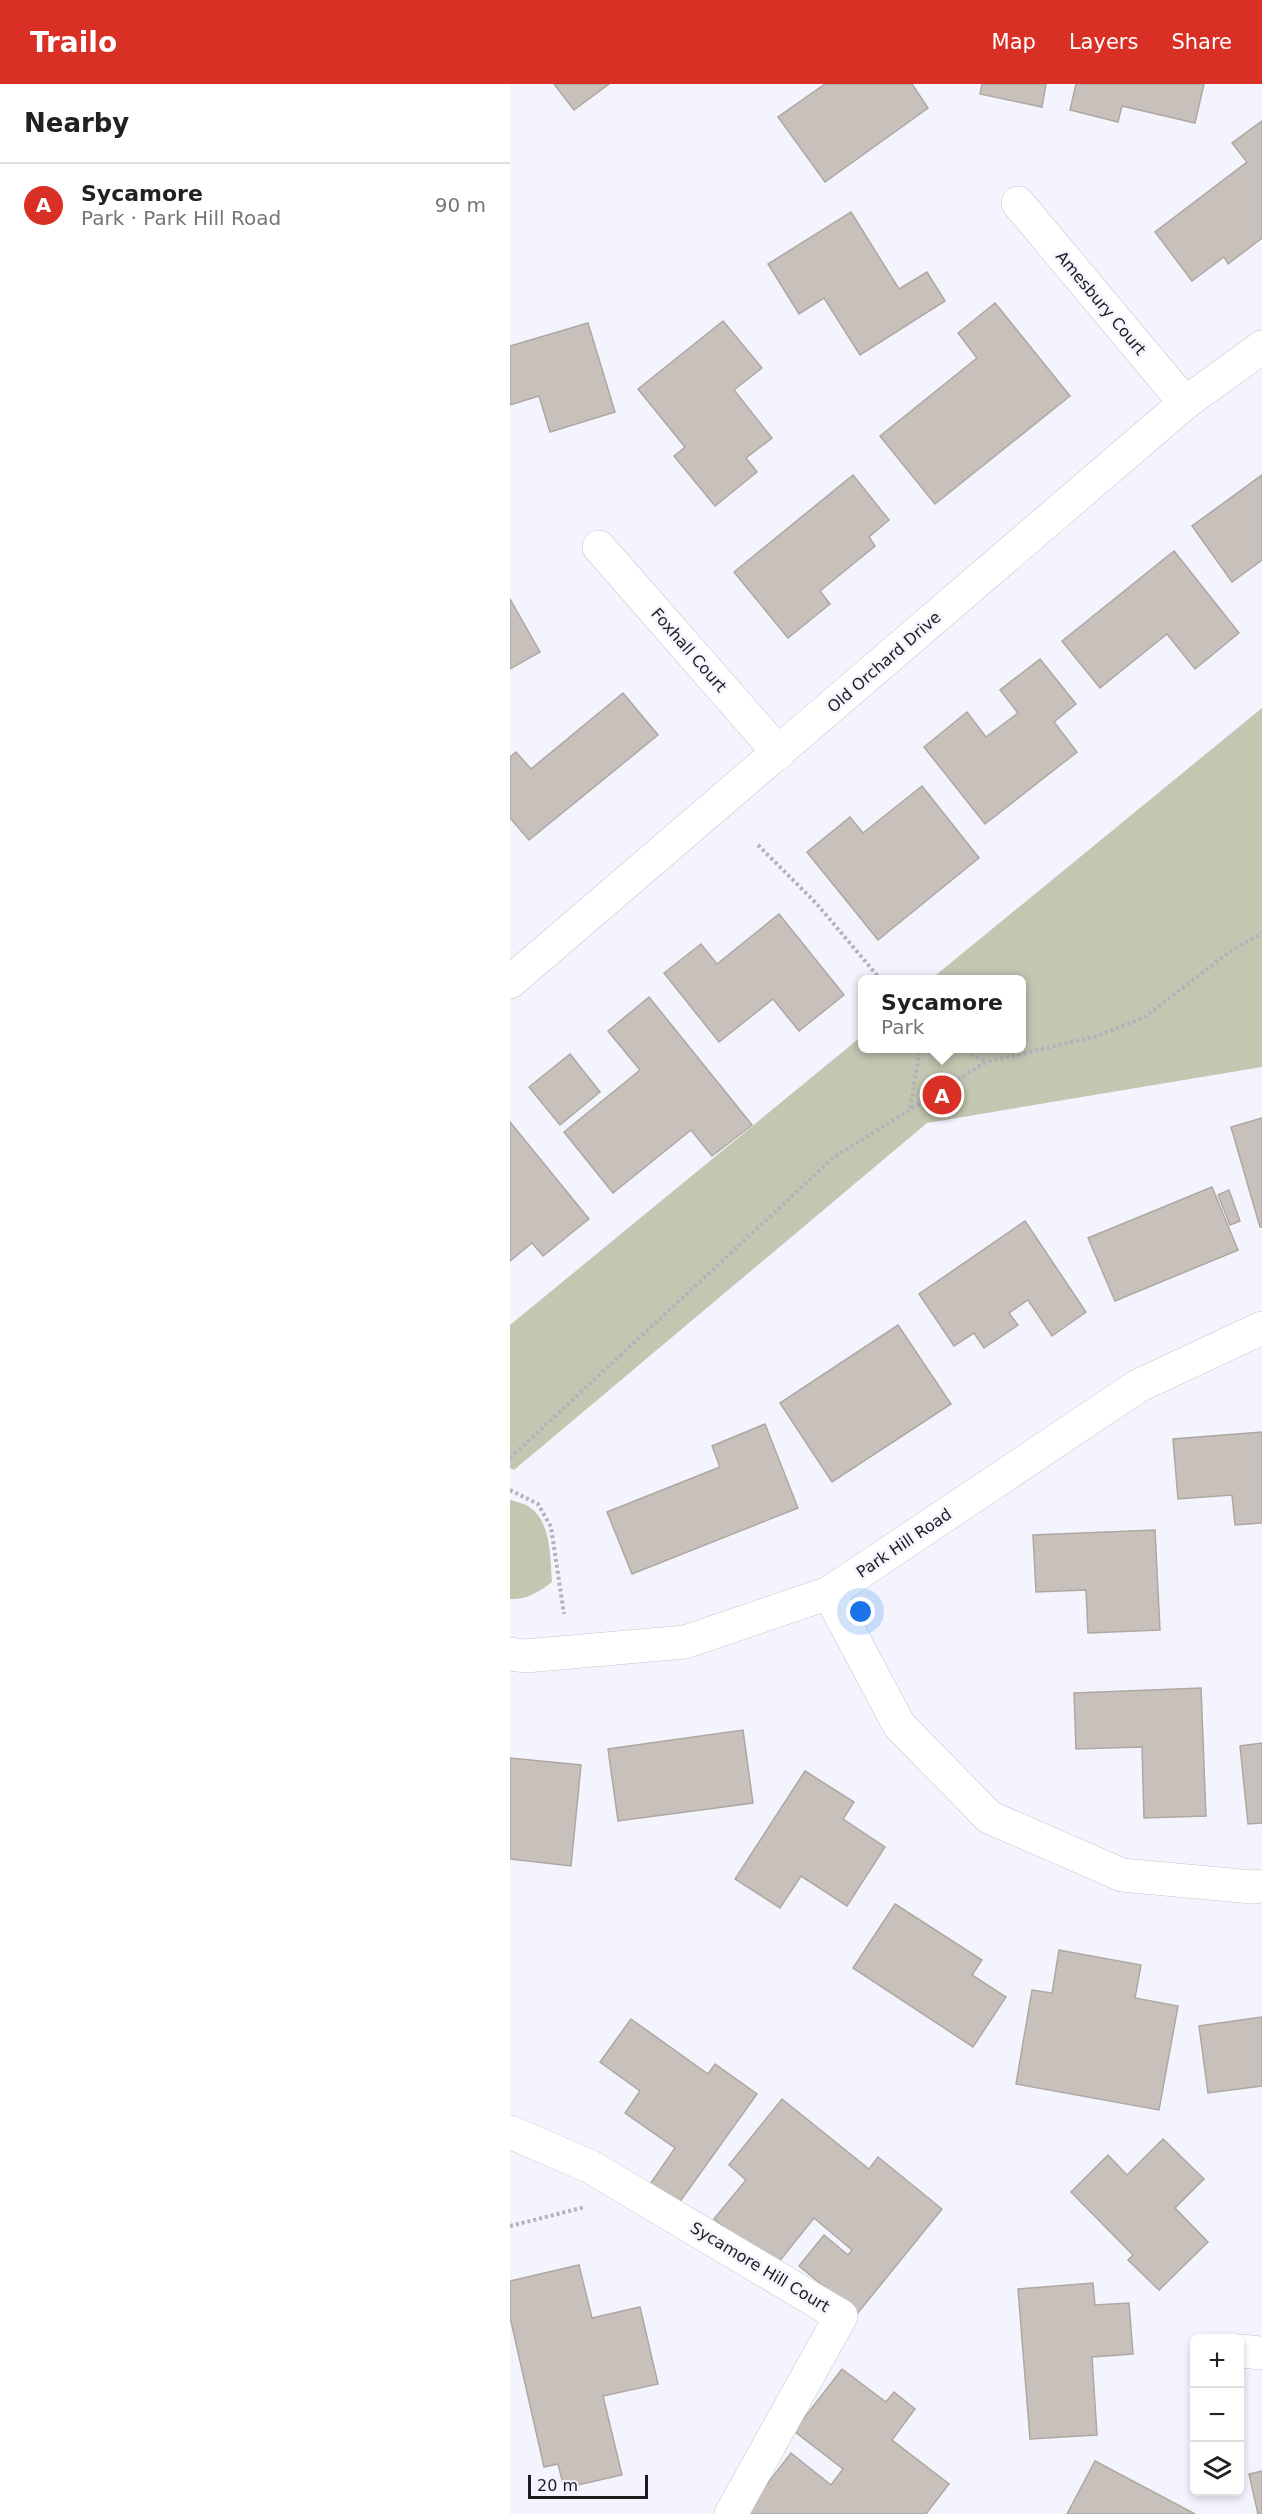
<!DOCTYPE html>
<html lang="en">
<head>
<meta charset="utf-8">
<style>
  body { margin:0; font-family:"DejaVu Sans",sans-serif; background:#f2f2f2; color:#202124 }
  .controls { position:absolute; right:18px; bottom:18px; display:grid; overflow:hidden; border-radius:9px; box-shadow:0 3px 9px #0003 }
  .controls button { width:54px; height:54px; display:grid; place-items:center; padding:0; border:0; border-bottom:2px solid #e0e0e0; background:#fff; color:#202124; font:30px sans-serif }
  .scale { position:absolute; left:18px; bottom:15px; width:120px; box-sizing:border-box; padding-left:6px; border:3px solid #1d1d20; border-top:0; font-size:16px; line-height:21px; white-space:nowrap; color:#1d1d20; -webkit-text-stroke:4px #f3f4fd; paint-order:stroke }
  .you { position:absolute; left:351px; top:1528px; width:21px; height:21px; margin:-15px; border:4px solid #fff; border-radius:50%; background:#1a73e8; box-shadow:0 0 0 9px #1a73e833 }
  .badge { display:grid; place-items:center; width:39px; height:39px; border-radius:50%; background:#d93025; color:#fff; font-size:20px; font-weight:700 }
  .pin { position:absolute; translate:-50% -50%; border:3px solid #fff; box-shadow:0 2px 6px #0006 }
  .popup { position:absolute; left:348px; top:891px; width:168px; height:78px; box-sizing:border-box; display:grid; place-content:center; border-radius:9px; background:#fff; filter:drop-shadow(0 2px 4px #0005); font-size:20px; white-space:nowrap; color:#757577 }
  .popup b { font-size:22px; color:#202124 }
  .popup::after { content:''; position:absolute; left:50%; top:100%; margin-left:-12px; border:12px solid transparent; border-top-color:#fff }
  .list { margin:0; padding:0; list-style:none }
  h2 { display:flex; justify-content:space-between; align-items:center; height:78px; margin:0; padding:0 24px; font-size:26px }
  h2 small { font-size:20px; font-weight:400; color:#757577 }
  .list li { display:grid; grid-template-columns:39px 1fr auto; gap:18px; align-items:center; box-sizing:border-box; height:84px; padding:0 24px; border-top:2px solid #e0e0e0 }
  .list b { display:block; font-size:22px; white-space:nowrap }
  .list p { margin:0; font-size:20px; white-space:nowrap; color:#757577 }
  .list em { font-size:20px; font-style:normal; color:#757577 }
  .icon { flex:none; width:33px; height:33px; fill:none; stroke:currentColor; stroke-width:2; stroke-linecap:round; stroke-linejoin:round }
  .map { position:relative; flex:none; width:752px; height:2430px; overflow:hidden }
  header { display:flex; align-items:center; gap:36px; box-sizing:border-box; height:84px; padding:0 30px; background:#d93025; color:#fff }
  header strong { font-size:28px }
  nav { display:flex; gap:33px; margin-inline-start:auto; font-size:21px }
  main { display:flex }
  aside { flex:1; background:#fff }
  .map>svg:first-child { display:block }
</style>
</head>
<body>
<header>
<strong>Trailo</strong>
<nav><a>Map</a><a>Layers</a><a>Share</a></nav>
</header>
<main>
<aside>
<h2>Nearby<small></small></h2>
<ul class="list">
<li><span class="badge">A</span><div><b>Sycamore</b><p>Park · Park Hill Road</p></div><em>90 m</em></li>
</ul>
</aside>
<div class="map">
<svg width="752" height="2430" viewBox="0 0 752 2430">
  <rect width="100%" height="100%" fill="#f3f4fd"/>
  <g fill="#c2c7b2">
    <polygon points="752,624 752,983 417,1039 4,1386 0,1384 0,1241 352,952 352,964 512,964 512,896 421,895"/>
    <path d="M 0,1416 C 6,1418 13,1419 18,1422 C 42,1437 40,1474 42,1498 C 29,1508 16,1516 0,1515 Z"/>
  </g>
  <g fill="#c8c0bb" stroke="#afa8a2" stroke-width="1.5">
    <polygon points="44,0 99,0 64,26"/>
    <polygon points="315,0 402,0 418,24 315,98 268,33"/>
    <polygon points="472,0 536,0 532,23 470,10"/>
    <polygon points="566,0 694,0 685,39 612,22 608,38 560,26"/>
    <polygon points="752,37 752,154 718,180 714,173 682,197 645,148 737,78 722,59"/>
    <polygon points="341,128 389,205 417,188 435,217 350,271 314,214 289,230 258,180"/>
    <polygon points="485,219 560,312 425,420 370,352 467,274 448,249"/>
    <polygon points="213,237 252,284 224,306 262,354 236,374 247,388 205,422 164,372 175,363 128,305"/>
    <polygon points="78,239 105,328 40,348 29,312 0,321 0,262"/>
    <polygon points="343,391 379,436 359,453 365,462 310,507 320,520 278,554 224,488"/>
    <polygon points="752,391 752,476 722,498 682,442"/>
    <polygon points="664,467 729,549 685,585 657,550 590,604 552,557"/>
    <polygon points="0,515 30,568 0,585"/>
    <polygon points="530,575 566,620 544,638 567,668 475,740 414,663 457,628 476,653 508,629 490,606"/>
    <polygon points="113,609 148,651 19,756 0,734 0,673 6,668 21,685"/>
    <polygon points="412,702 469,774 368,856 297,768 340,733 353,749"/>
    <polygon points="269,830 334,911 289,947 263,915 209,958 154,889 191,860 207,880"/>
    <polygon points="139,913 242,1041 202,1072 181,1046 103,1109 54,1048 130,986 98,947"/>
    <polygon points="60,970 90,1008 50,1041 19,1003"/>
    <polygon points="752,1034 752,1143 750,1143 721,1043"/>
    <polygon points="0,1038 79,1135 33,1172 22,1159 0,1177"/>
    <polygon points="702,1103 728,1166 605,1217 578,1154"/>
    <polygon points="719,1106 730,1137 720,1141 708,1111"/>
    <polygon points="515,1137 576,1228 542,1252 518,1216 499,1229 508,1241 474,1264 464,1249 444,1262 409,1210"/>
    <polygon points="388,1241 441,1320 322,1398 270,1319"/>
    <polygon points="255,1340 288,1424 122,1490 97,1428 210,1383 202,1362"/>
    <polygon points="752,1348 752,1439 725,1441 722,1411 668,1415 663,1355"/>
    <polygon points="645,1446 650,1546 578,1549 576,1506 526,1508 523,1451"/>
    <polygon points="691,1604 696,1732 634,1734 632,1663 566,1665 564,1609"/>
    <polygon points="233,1646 243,1719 108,1737 98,1665"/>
    <polygon points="752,1659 752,1739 738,1740 730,1662"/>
    <polygon points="0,1674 71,1681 61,1782 0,1775"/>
    <polygon points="295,1687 344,1718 333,1735 375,1763 337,1822 291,1792 270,1824 225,1795"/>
    <polygon points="385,1820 472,1876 462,1891 496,1913 463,1963 343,1884"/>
    <polygon points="549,1866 631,1881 625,1914 668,1922 649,2026 506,2000 522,1906 542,1909"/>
    <polygon points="752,1933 752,2002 698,2009 689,1942"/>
    <polygon points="121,1935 198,1990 205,1980 247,2010 164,2126 136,2106 165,2064 115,2029 130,2007 90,1978"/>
    <polygon points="272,2015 359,2085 368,2073 432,2125 347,2230 289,2182 314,2151 338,2171 342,2166 304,2134 264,2184 204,2135 236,2096 219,2081"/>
    <polygon points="653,2055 694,2095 665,2124 698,2158 649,2206 618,2176 623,2171 561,2108 598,2071 617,2091"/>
    <polygon points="69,2181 82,2234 130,2223 148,2300 93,2312 112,2391 54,2404 48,2380 34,2383 0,2233 0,2197"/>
    <polygon points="583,2199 585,2221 619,2219 623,2270 582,2273 587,2351 520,2355 508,2205"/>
    <polygon points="332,2285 376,2318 384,2308 405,2325 382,2356 439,2400 416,2430 234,2430 281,2369 321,2401 333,2385 284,2347"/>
    <polygon points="585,2377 685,2430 557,2430"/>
    <polygon points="752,2387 752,2430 748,2430 739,2390"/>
  </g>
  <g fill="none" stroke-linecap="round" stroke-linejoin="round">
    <defs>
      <g id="street">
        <polyline points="508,119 675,319"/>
        <polyline points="89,463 269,669"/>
        <polyline points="0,898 675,319 752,263"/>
        <polyline points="319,1509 389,1641 479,1733 612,1791 742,1803 752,1802"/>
        <polyline points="0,1570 15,1572 175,1558 319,1509 628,1302 752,1244"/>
        <polyline points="0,2048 81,2083 331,2232 221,2430"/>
        <polyline points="730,2267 752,2269"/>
      </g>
    </defs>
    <use href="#street" stroke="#c5c7cf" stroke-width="34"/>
    <g stroke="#b2b3ba" stroke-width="4" stroke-dasharray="3 3" stroke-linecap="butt">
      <polyline points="248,761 306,819 371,896"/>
      <polyline points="450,964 476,978"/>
      <polyline points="400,1024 410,964"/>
      <polyline points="0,1374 323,1074 476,978 587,952 635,933 718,869 752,849"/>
      <polyline points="0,1406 28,1420 41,1443 54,1530"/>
      <polyline points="0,2142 75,2123"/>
    </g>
    <use href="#street" stroke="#fff" stroke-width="33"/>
  </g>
  <g text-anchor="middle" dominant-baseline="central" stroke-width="5" stroke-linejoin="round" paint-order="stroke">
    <g font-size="16" fill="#1d1d20" stroke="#f3f4fd">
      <text transform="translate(591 219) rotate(50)">Amesbury Court</text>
      <text transform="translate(179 566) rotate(49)">Foxhall Court</text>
      <text transform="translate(374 578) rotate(-41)">Old Orchard Drive</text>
      <text transform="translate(394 1459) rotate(-34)">Park Hill Road</text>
      <text transform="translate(250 2183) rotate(31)">Sycamore Hill Court</text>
    </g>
  </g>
</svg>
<div class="controls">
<button>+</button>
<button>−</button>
<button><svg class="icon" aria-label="layers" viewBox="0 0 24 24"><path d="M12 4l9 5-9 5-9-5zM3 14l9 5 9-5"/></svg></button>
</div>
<div class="scale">20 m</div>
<div class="you"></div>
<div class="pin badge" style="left:432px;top:1011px">A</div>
<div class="popup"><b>Sycamore</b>Park</div>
</div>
</main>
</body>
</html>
